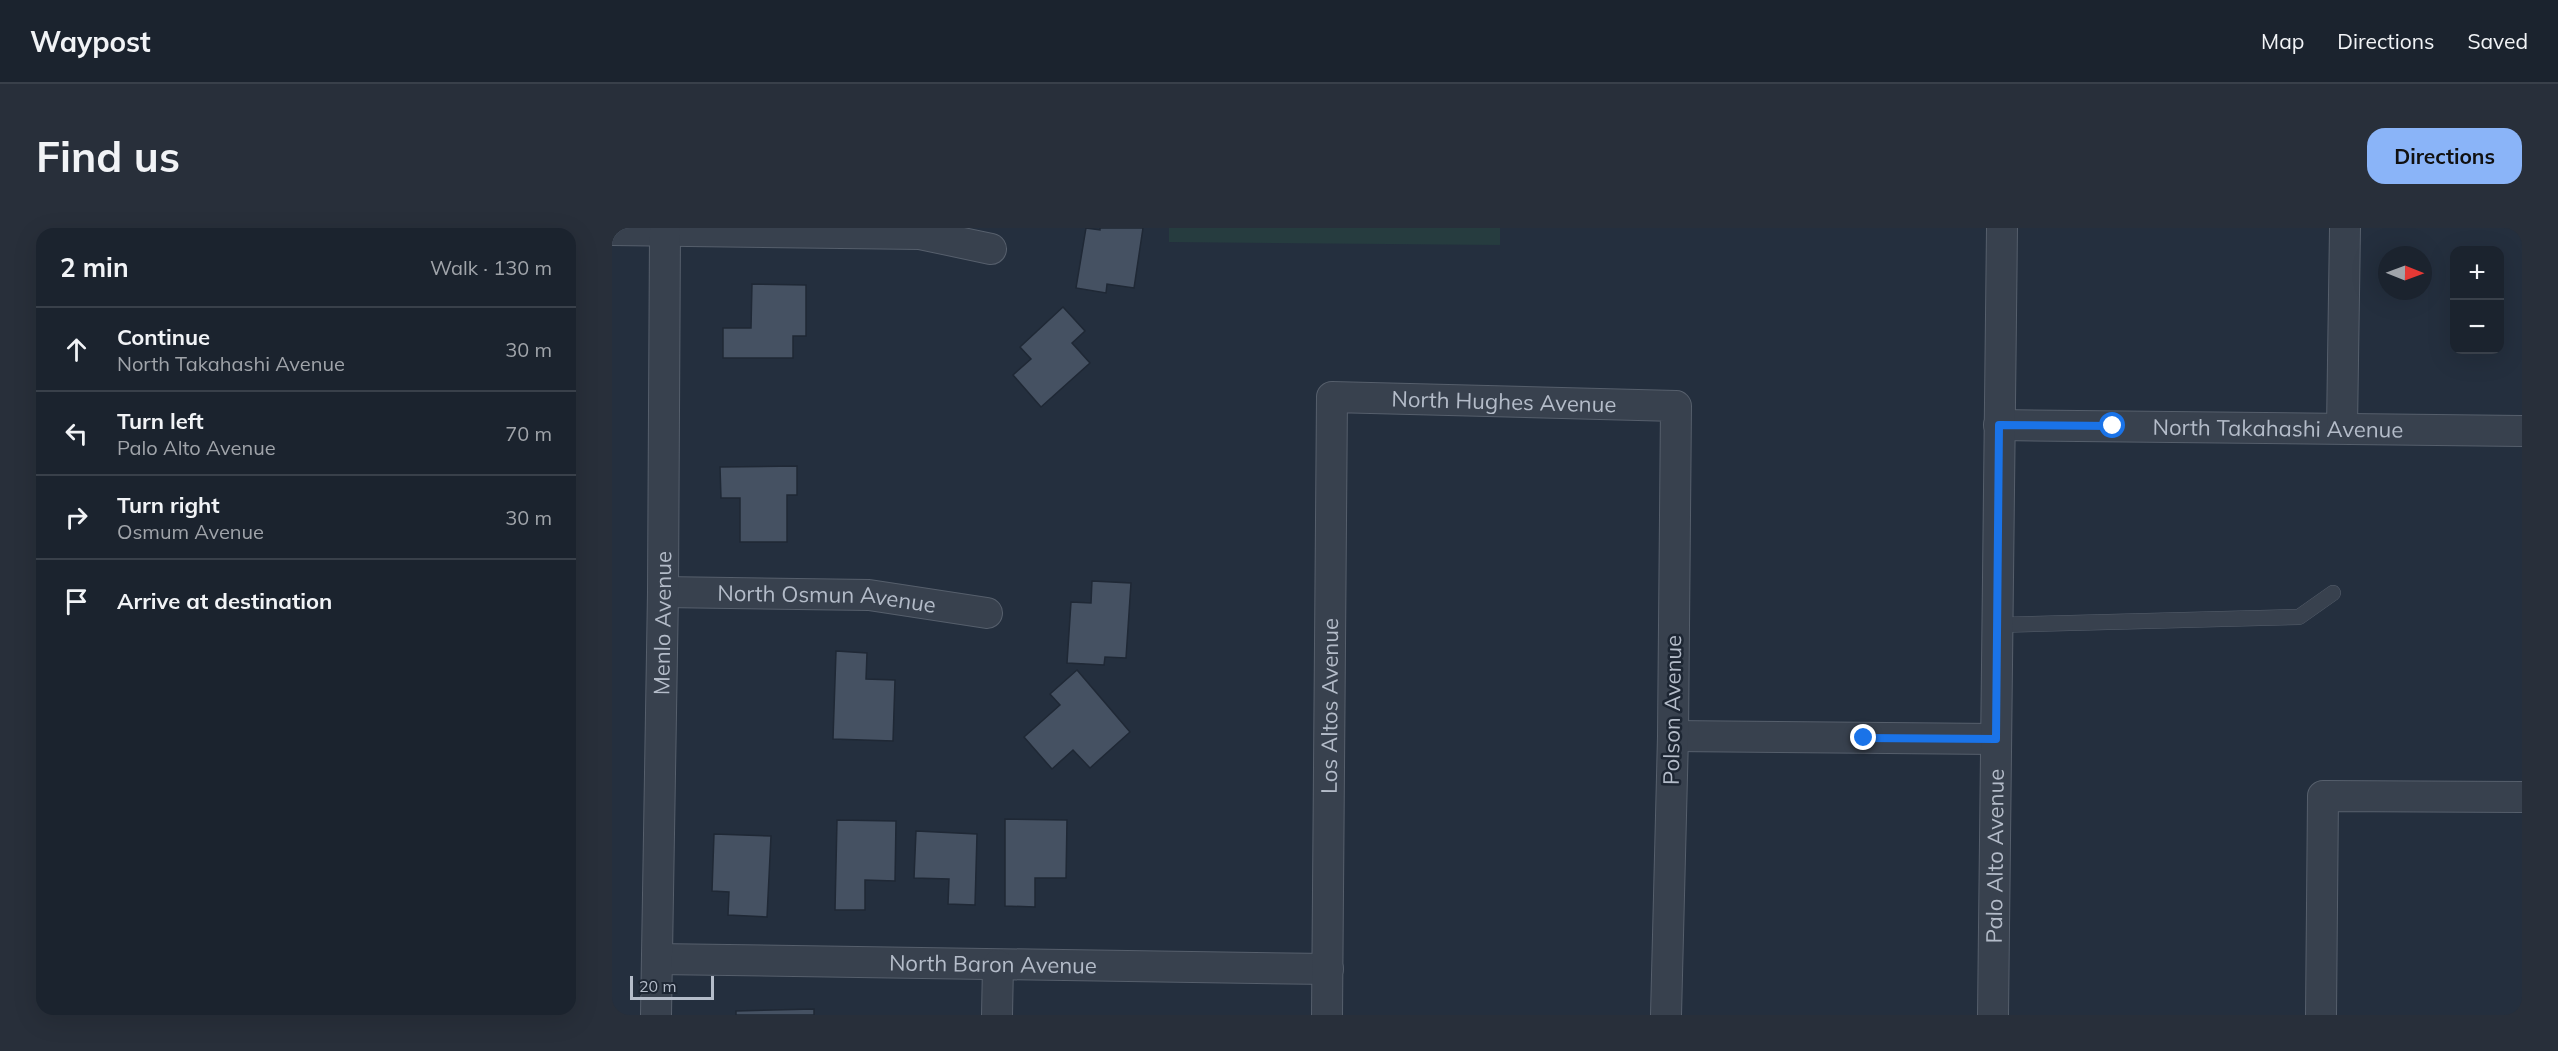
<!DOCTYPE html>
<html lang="en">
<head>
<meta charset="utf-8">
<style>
  body { margin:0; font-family:Mulish,sans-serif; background:#282f3a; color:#f1f3f6 }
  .controls { position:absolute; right:18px; top:18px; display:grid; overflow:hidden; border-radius:12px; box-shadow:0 6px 24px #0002 }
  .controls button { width:54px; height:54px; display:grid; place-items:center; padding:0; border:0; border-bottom:2px solid #39404a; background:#1b232e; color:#f1f3f6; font:30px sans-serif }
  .compass { position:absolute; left:1766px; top:18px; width:54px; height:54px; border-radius:50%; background:#1b232e; box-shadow:0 6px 24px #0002; rotate:91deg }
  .scale { position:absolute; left:18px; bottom:15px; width:84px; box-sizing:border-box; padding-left:6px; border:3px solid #b4bcc9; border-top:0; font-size:16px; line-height:21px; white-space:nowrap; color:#b4bcc9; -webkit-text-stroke:4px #1d2633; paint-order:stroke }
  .stop { position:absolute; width:18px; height:18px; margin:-14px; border:4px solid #1a73e8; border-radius:50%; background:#fff }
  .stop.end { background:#1a73e8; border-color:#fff; box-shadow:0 2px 6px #0008 }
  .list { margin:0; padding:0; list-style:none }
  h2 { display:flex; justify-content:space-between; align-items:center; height:78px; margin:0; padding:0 24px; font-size:26px }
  h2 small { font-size:20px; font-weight:400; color:#a0a4aa }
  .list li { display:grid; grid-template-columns:39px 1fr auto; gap:18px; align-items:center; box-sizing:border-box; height:84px; padding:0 24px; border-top:2px solid #39404a }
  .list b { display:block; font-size:22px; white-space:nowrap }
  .list p { margin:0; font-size:20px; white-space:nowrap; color:#a0a4aa }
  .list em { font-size:20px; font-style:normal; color:#a0a4aa }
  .icon { flex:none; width:33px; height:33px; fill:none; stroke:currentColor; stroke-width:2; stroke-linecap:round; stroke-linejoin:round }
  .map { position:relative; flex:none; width:1910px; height:787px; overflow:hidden; border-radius:18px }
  header { display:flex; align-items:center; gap:36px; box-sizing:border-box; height:84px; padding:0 30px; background:#1b232e; border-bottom:2px solid #39404a }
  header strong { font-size:28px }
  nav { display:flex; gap:33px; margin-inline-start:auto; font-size:21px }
  .intro { display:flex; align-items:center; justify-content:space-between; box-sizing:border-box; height:144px; padding:0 36px }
  h1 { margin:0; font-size:42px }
  .button { padding:15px 27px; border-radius:18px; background:#8ab4f8; color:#111; font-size:21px; font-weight:700 }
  main { display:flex; gap:36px; padding:0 36px }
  aside { flex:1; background:#1b232e; border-radius:18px; box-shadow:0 6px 24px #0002 }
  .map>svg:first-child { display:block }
</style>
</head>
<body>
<header>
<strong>Waypost</strong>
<nav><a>Map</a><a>Directions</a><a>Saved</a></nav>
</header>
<div class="intro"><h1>Find us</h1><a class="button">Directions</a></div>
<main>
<aside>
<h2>2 min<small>Walk · 130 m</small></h2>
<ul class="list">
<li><svg class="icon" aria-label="ahead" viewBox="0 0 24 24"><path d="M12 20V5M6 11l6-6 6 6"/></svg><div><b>Continue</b><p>North Takahashi Avenue</p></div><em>30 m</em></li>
<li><svg class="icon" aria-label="left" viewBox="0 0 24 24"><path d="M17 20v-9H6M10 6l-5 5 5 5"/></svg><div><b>Turn left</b><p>Palo Alto Avenue</p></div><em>70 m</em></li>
<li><svg class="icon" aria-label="right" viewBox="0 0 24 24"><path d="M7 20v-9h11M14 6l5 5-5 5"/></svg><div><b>Turn right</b><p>Osmum Avenue</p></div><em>30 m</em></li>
<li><svg class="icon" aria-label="arrive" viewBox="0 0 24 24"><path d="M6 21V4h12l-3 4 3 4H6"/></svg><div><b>Arrive at destination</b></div></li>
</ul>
</aside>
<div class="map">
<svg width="1910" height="787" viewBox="0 0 1910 787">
  <rect width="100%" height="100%" fill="#242f3e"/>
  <polygon fill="#263c3f" points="557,0 888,0 888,17 557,14"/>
  <g fill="#455162" stroke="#1f2835" stroke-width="1.5">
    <polygon points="474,0 488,2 488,0 531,0 522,60 495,56 494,65 464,60"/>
    <polygon points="140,56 194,57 194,108 181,108 181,130 111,130 111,100 139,100"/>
    <polygon points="451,79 473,103 460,115 478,135 429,179 401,147 419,131 408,119"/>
    <polygon points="185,238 185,267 175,267 175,314 128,314 128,270 109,270 108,239"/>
    <polygon points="480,353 519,355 514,430 493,429 492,437 455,435 459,374 479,375"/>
    <polygon points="224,423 255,425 254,451 283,452 281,513 221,511"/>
    <polygon points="465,442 518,504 478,540 461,522 440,541 412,509 448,477 438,466"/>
    <polygon points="393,591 455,592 454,650 423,650 423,679 393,678"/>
    <polygon points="225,592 284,593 283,653 253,652 253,682 223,682"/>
    <polygon points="304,603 365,606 363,677 336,676 337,651 302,650"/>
    <polygon points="102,606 159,608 155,689 116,687 117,664 100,663"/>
    <polygon points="202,781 202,787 124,787 124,783"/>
  </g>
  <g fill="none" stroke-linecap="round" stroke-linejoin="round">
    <defs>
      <polyline id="lane" points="1385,397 1687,389 1721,365"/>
      <g id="street">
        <polyline points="0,2 308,6 379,21"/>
        <path id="s1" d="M 1387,197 L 1910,203"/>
        <polyline points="1730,200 1733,0"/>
        <path id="s2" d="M 51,364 L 257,367 L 375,385"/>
        <polyline points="1061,508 1384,511"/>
        <path id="s3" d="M 45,731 L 716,741"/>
        <path id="s4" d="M 44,787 L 51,364 L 53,3"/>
        <polyline points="385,787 386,737"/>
        <path id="s5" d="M 715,787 L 720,169 L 1064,178 L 1061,508 L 1054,787"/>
        <path id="s6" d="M 1381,787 L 1390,0"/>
        <polyline points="1709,787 1711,568 1910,569"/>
      </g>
    </defs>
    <use href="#lane" stroke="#565f6c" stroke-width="16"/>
    <use href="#street" stroke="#565f6c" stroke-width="32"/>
    <use href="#lane" stroke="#38414e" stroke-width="15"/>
    <use href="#street" stroke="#38414e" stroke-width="30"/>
  </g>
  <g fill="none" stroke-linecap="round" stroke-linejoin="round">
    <polyline stroke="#1a73e8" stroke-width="8" points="1252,510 1384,511 1387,197 1501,198"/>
  </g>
  <g text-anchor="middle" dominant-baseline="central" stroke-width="5" stroke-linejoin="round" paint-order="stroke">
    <g font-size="22" fill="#b4bcc9" stroke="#1d2633">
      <text stroke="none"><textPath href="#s5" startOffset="790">North Hughes Avenue</textPath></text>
      <text stroke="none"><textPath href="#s1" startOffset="279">North Takahashi Avenue</textPath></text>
      <text stroke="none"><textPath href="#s2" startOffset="164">North Osmun Avenue</textPath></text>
      <text stroke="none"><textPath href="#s4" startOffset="392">Menlo Avenue</textPath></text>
      <text stroke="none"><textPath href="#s5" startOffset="309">Los Altos Avenue</textPath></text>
      <text transform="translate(1060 482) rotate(-89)">Polson Avenue</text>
      <text stroke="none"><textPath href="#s6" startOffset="159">Palo Alto Avenue</textPath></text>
      <text stroke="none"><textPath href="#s3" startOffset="336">North Baron Avenue</textPath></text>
    </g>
  </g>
</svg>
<div class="controls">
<button>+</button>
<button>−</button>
</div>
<svg class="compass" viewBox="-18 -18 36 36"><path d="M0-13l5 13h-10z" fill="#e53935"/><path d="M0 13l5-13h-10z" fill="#a0a4aa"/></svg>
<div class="scale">20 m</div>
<div class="stop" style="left:1501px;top:198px"></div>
<div class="stop end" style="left:1252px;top:510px"></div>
</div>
</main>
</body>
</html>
